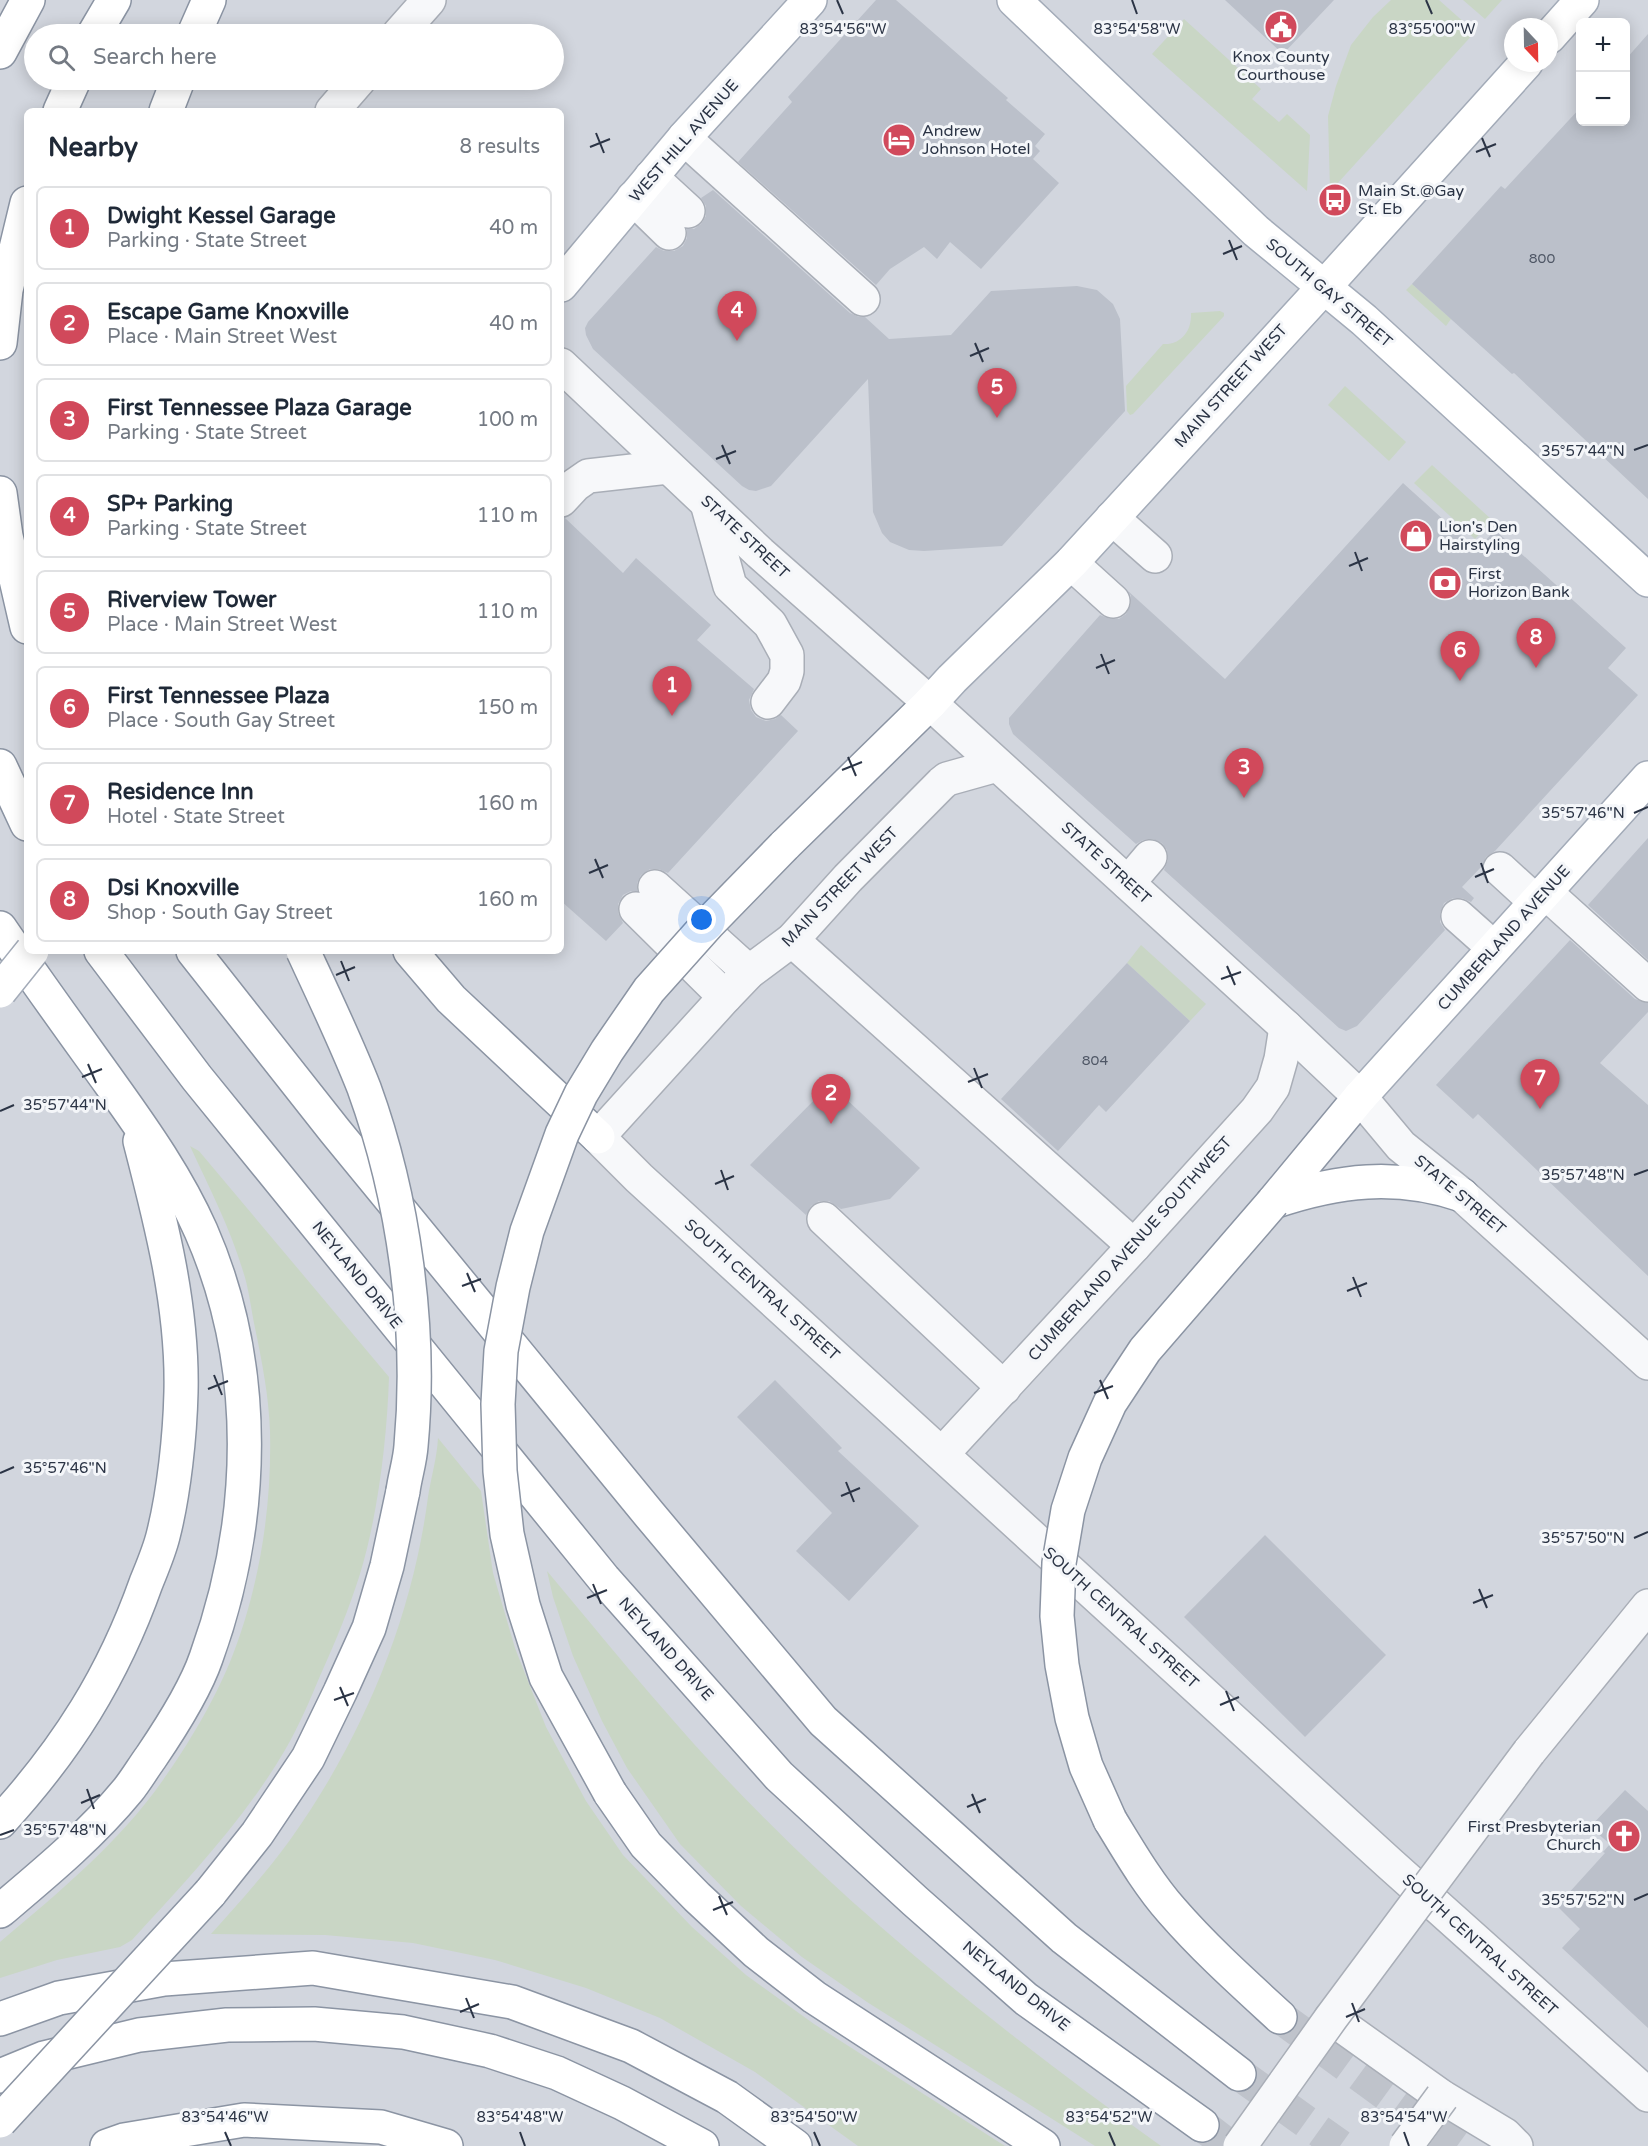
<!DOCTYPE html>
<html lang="en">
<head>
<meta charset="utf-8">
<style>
  body { margin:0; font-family:"Varela Round",sans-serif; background:#f2f2f3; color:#1f2937 }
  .controls { position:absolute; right:18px; top:18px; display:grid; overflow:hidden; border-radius:9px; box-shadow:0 3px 15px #0003 }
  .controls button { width:54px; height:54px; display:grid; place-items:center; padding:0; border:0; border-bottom:2px solid #e0e1e3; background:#fff; color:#1f2937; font:30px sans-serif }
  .compass { position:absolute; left:1504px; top:18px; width:54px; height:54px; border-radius:50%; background:#fff; box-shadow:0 3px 15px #0003; rotate:158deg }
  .you { position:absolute; left:702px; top:920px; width:21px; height:21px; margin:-15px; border:4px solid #fff; border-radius:50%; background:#1a73e8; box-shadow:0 0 0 9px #1a73e833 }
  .badge { display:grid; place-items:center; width:39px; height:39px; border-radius:50%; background:#d1495b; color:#fff; font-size:20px; font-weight:700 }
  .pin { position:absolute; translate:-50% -50px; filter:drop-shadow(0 2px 3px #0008) }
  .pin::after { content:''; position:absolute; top:32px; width:21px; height:18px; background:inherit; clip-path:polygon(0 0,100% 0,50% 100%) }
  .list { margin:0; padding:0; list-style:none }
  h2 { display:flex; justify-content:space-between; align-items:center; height:78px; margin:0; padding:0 24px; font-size:26px }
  h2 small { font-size:20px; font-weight:400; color:#747a83 }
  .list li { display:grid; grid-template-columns:39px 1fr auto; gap:18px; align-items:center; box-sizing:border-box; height:84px; margin:0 12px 12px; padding:0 12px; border:2px solid #e0e1e3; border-radius:9px }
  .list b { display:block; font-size:22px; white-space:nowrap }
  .list p { margin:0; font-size:20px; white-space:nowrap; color:#747a83 }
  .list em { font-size:20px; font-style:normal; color:#747a83 }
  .icon { flex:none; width:33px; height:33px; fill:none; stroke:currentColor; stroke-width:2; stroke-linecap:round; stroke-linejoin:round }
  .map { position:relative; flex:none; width:1648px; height:2146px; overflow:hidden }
  .search { position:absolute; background:#fff; box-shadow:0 3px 15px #0003; left:24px; top:24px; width:540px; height:66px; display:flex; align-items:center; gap:15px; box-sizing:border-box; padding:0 21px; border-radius:33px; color:#747a83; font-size:22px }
  .panel { position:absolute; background:#fff; box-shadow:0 3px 15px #0003; left:24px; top:108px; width:540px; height:846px; border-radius:9px }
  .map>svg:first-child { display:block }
</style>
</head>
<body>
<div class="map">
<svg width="1648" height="2146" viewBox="0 0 1648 2146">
  <rect width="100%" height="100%" fill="#e4e7ec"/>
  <path fill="#d2d6de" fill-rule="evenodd" d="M 0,0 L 1648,0 L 1648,2146 L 0,2146 ZM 1580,22 L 1626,22 L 1626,122 L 1580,122 ZM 1513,27 L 1549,27 L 1549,63 L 1513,63 ZM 34,34 L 554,34 L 554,80 L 34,80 ZM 27,111 L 561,111 L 561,951 L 27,951 Z"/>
  <g fill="#c9d6c5">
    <polygon points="1391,0 1439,0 1475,32 1336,185 1330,190 1328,116 1336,86 1351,45 1373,17"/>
    <polygon points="1463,0 1502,0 1485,19"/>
    <polygon points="1184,19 1261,89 1252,99 1279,122 1287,114 1310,135 1307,191 1152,54"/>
    <polygon points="1412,284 1451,319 1446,326 1406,290"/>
    <path d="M 1220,311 L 1224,313 L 1224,316 L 1133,414 L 1130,415 L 1127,411 L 1126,386 L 1163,344 C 1181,345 1192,331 1191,313 Z"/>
    <polygon points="1345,386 1406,442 1389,461 1328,405"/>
    <polygon points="1432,465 1492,520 1475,539 1414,483"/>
    <polygon points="1141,945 1206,1004 1190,1021 1127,963"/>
    <path d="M 190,1146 L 199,1151 L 389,1377 C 387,1439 378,1515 360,1574 C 349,1609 335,1643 320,1676 C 310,1700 299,1726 285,1750 C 244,1820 187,1880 132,1940 L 120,1947 L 57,1960 L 0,1978 L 0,1942 C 58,1893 119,1843 163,1780 C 188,1745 214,1701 230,1662 C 259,1590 272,1509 270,1431 C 269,1398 262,1361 255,1328 C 251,1309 249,1289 243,1271 C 230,1228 209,1187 190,1146 Z"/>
    <path d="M 438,1438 L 481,1491 L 493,1573 L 515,1648 L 546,1727 L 586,1801 L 623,1855 L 692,1927 L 746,1975 L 814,2024 L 1005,2146 L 858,2146 L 755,2072 L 660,2018 L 586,1988 L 495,1960 L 413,1943 L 325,1935 L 211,1934 C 238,1904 266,1873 290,1840 C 362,1739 412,1620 428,1497 C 431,1477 437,1458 438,1438 Z"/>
    <path d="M 547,1571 C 602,1637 657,1704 715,1767 C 849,1911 1002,2032 1161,2146 L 1095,2146 L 867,2002 L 802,1957 L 741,1906 L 680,1844 L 627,1768 L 602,1721 L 573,1656 L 553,1597 Z"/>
  </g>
  <g fill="#bbc0ca">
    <polygon points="876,0 896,0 1008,98 1006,100 1045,134 1035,146 1040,151 1033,159 1059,183 981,269 950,242 937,259 924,247 890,269 876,285 738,162 792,102 788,97"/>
    <polygon points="1225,0 1334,0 1283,54"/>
    <polygon points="1648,34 1648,499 1514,373 1512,374 1412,284 1501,186 1505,189 1581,107 1581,122 1626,122 1626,59"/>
    <polygon points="713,190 850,313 859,317 865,317 889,339 951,335 991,291 1077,286 1097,290 1113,304 1120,319 1125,411 1002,546 924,551 909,550 890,542 882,533 873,512 868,379 771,486 756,491 749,490 742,486 593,349 586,335 585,328 588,322 656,247 664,251 674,251 683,246 687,238 687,229 694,229 701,224 706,216 706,206 701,198"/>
    <polygon points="1403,483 1477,550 1495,530 1626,648 1608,668 1638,695 1495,851 1486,857 1482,866 1462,887 1474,898 1471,902 1462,898 1453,898 1444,903 1440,913 1440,922 1445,930 1357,1026 1346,1031 1339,1028 1164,870 1168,860 1167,850 1162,843 1153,839 1143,840 1136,844 1013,734 1009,724 1009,718 1100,615 1110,619 1119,619 1126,614 1131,604 1131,596 1128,591 1225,679"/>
    <polygon points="561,518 565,518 623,573 636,558 711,625 697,640 754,689 749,700 751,710 756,717 766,721 775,719 781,715 798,731 668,873 659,869 650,869 641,875 637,883 637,891 631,891 623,895 618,904 618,913 623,923 606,941 561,901"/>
    <polygon points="1648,838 1648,960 1588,905"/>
    <polygon points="1570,940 1635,999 1648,1003 1648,1012 1600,1063 1648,1105 1648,1276 1478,1114 1473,1119 1436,1085"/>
    <polygon points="1127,963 1190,1021 1106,1112 1099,1105 1058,1151 1001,1099"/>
    <polygon points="830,1084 920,1168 890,1199 841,1209 829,1201 819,1201 811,1206 806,1215 750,1165"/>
    <polygon points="775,1380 842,1448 838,1451 919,1526 849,1601 796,1551 832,1513 737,1417"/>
    <polygon points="1265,1535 1386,1655 1305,1737 1184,1617"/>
    <polygon points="1625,1790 1648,1811 1648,2028 1562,1948 1580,1929 1557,1906 1605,1853 1603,1852 1610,1844 1590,1827"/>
  </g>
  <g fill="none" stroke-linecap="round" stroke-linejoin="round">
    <g stroke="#bfc3cb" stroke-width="33" stroke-dasharray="33 16" stroke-linecap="butt">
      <polyline points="1280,2017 1457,2146"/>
      <polyline points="1239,2074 1340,2146"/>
      <polyline points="1202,2125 1229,2146"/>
    </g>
    <defs>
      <g id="minor">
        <polyline points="399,34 429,0"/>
        <polyline points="332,111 359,80"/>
        <polyline points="684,138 863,299"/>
        <polyline points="651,177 688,211"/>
        <polyline points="633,198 669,233"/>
        <polyline points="561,365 760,553 930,703 1286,1027 1360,1097 1401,1146 1462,1195 1648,1363"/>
        <polyline points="561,500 575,485 588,476 668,467"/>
        <polyline points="707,503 730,586 770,624 787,655 787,671 784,681 768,702"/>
        <polyline points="1112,518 1155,556"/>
        <polyline points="1071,563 1113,601"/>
        <polyline points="997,765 947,779 942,783 848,878 792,940 749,972 725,997 598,1137 639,1178 1389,1863 1648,2095"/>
        <polyline points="1500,869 1536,902"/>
        <polyline points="1128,883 1150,857"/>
        <polyline points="655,887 749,972"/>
        <polyline points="1545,892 1648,985"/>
        <polyline points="636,909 725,997"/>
        <polyline points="1458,916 1494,948"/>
        <polyline points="792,940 1134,1246"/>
        <polyline points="824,1219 1004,1388"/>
        <polyline points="942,1454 1134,1246 1257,1110 1273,1087 1281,1059 1286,1027"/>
        <polyline points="1529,1752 1648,1606"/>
        <polyline points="1331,2018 1442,2097 1505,2135 1516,2146"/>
      </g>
      <g id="major">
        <polyline points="1014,0 1256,231 1364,320 1648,580"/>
        <polyline points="1549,37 1582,0"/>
        <polyline points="561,285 684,138 810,0"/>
        <polyline points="930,703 952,679 1071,563 1325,286 1526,63"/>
        <polyline points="1360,1097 1648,778"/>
      </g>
      <g id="highway">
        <polyline points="94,34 114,0"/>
        <polyline points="194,34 209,0"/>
        <polyline points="0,52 28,0"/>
        <polyline points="60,111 74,80"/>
        <polyline points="166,111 178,80"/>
        <polyline points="0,343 6,290 27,203"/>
        <polyline points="0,493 6,536 27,627"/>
        <polyline points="0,766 27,824"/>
        <polyline points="784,846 930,703"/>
        <path d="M 0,928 C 36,981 74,1033 112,1086 C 145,1132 178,1179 201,1231 C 260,1366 256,1520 206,1658 C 195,1690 170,1729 151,1757 C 143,1768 136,1780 128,1790 C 91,1835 45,1873 0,1911"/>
        <polyline points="101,951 197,1078 604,1579 779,1776 915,1901 1026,1999 1202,2125"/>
        <polyline points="193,951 335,1131 649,1514 823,1721 1064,1938 1239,2074"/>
        <polyline points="410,951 451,999 598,1137"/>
        <path d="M 1273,1202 C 1338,1180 1396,1173 1462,1195"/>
        <polyline points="1273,1202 1360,1097"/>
        <polyline points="610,1793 646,1845 697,1897 756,1952 814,1997 1043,2146"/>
        <path d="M 1110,1820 C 1129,1851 1148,1884 1172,1911 C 1205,1949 1243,1983 1280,2017"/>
        <path d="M 0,1822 C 67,1749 113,1676 146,1583 C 152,1568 159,1552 163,1536 C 174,1493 180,1435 181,1392 C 183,1307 161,1222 140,1141"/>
        <polyline points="210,1893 257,1834 308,1758 340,1692 369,1628 387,1566 403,1491"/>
        <polyline points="0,2019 59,1998 164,1979 313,1968 512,2002 631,2046 727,2097 795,2146"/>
        <polyline points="0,2076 44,2058 139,2035 227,2025 314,2024 403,2032 490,2051 557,2073 622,2103 702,2146"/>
        <polyline points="107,2146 124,2140 244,2120 381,2127 446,2146"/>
      </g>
    </defs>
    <use href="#minor" stroke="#a9aeb7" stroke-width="36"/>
    <use href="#major" stroke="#a3abb8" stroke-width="36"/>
    <use href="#highway" stroke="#8b94a3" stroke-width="36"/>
    <use href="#minor" stroke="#f7f8fa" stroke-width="33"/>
    <use href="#major" stroke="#fff" stroke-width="33"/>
    <use href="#highway" stroke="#fff" stroke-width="33"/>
    <defs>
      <g id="minor-bridge">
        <polyline points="1240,2146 1331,2018 1529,1752"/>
        <polyline points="1406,2146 1442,2097"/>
      </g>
      <polyline id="major-bridge" points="0,991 32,951"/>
      <g id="highway-bridge">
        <path d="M 303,951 C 324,996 346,1042 364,1088 C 404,1198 422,1329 411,1446 C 410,1461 405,1476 403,1491"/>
        <polyline points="610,1793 546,1677 523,1605 507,1534 500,1471 498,1404 501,1351 513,1287 527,1231 562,1134 581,1094 607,1051 649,990 708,924 784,846"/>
        <polyline points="1110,1820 1086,1766 1072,1718 1062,1665 1057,1616 1059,1563 1068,1510 1085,1458 1110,1403 1145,1350 1273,1202"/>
        <polyline points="0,2121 210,1893"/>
      </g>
    </defs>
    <use href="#minor-bridge" stroke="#a9aeb7" stroke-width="36" stroke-linecap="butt"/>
    <use href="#major-bridge" stroke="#a3abb8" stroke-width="36" stroke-linecap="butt"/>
    <use href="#highway-bridge" stroke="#8b94a3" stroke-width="36" stroke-linecap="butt"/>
    <use href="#minor-bridge" stroke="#f7f8fa" stroke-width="33"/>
    <use href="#major-bridge" stroke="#fff" stroke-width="33"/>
    <use href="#highway-bridge" stroke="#fff" stroke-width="33"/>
  </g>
  <path fill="none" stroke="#2b3445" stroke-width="2" d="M 837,0 L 843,14M 1132,0 L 1137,14M 1426,0 L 1432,14M 596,133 L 604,153M 1482,138 L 1490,157M 590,147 L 610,139M 1476,152 L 1496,144M 1229,240 L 1237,260M 1223,254 L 1242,246M 975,343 L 983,362M 970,356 L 989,348M 722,445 L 730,464M 1634,450 L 1648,445M 716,459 L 736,451M 1355,552 L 1362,571M 1349,566 L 1368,558M 1101,654 L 1109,674M 1096,668 L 1115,660M 848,757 L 856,776M 842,770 L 862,762M 1634,813 L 1648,807M 595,859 L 603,878M 1481,863 L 1488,883M 589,873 L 608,865M 1475,877 L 1494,869M 341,961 L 349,981M 1227,966 L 1235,985M 336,975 L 355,967M 1221,979 L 1241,972M 88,1064 L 96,1083M 974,1068 L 982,1088M 82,1077 L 102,1069M 968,1082 L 988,1074M 0,1111 L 14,1105M 721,1170 L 728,1190M 1634,1175 L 1648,1170M 715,1184 L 734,1176M 467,1273 L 475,1292M 1353,1277 L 1361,1297M 462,1286 L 481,1279M 1347,1291 L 1367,1283M 214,1375 L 222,1395M 1100,1380 L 1108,1399M 208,1389 L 228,1381M 1094,1393 L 1113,1386M 0,1473 L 14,1467M 846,1482 L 854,1502M 841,1496 L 860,1488M 1634,1538 L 1648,1532M 593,1584 L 601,1604M 1479,1589 L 1487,1608M 587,1598 L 607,1590M 1473,1603 L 1493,1595M 340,1687 L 348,1706M 1226,1691 L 1234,1711M 334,1700 L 354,1693M 1220,1705 L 1239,1697M 87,1789 L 94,1809M 972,1794 L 980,1813M 81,1803 L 100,1795M 967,1807 L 986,1799M 0,1835 L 14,1830M 719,1896 L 727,1915M 1634,1900 L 1648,1894M 713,1910 L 733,1902M 466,1998 L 474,2018M 1352,2003 L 1359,2022M 460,2012 L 479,2004M 1346,2017 L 1365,2009M 225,2132 L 231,2146M 520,2132 L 525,2146M 814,2132 L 820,2146M 1109,2132 L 1115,2146M 1404,2132 L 1409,2146"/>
  <defs>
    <symbol id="civic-disc" viewBox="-11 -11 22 22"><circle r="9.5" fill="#d1495b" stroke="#f4f6f9"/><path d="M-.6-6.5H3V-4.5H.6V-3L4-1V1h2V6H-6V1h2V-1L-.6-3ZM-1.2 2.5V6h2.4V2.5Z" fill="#fff"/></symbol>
    <symbol id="hotel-disc" viewBox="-11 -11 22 22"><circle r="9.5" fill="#d1495b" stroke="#f4f6f9"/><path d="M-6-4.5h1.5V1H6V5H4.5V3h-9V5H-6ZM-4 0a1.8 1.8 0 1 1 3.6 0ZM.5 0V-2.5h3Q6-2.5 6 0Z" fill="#fff"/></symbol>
    <symbol id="bus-disc" viewBox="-11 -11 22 22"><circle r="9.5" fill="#d1495b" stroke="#f4f6f9"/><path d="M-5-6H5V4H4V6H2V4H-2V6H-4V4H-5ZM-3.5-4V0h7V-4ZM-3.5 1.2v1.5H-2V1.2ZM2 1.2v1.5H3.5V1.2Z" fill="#fff"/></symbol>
    <symbol id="shop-disc" viewBox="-11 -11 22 22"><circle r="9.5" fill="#d1495b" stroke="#f4f6f9"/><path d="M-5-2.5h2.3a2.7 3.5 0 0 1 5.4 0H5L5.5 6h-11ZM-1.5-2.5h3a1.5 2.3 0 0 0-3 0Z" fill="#fff"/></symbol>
    <symbol id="bank-disc" viewBox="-11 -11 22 22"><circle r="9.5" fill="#d1495b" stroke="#f4f6f9"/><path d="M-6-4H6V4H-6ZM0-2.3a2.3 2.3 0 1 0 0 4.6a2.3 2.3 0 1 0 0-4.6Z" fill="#fff"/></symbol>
    <symbol id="church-disc" viewBox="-11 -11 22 22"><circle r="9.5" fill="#d1495b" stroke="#f4f6f9"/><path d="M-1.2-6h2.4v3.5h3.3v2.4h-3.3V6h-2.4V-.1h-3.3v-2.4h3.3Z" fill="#fff"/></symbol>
  </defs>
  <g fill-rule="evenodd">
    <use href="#civic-disc" x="1262" y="8" width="38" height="38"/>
    <use href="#hotel-disc" x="880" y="121" width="38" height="38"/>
    <use href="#bus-disc" x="1316" y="181" width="38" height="38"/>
    <use href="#shop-disc" x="1397" y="517" width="38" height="38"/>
    <use href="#bank-disc" x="1426" y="564" width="38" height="38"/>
    <use href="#church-disc" x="1605" y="1817" width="38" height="38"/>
  </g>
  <g text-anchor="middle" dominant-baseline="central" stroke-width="6" stroke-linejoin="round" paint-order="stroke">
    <g font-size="14" fill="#4f5766">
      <text x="1542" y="258">800</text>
      <text x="1095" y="1060">804</text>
    </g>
    <g font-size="16" fill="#2b3445" stroke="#f4f6f9" text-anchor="start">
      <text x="1281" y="57" text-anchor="middle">Knox County<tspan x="1281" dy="18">Courthouse</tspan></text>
      <text x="922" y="131">Andrew<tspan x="922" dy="18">Johnson Hotel</tspan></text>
      <text x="1358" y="191">Main St.@Gay<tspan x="1358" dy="18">St. Eb</tspan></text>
      <text x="1439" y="527">Lion's Den<tspan x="1439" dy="18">Hairstyling</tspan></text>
      <text x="1468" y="574">First<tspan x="1468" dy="18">Horizon Bank</tspan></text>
      <text x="1601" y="1827" text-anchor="end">First Presbyterian<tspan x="1601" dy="18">Church</tspan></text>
    </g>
    <g font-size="16" fill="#2b3445" stroke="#f4f6f9">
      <text transform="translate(684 141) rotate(-49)">WEST HILL AVENUE</text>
      <text transform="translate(1329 293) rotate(40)">SOUTH GAY STREET</text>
      <text transform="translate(1231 386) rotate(-48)">MAIN STREET WEST</text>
      <text transform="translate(745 537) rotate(43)">STATE STREET</text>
      <text transform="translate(1106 863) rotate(42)">STATE STREET</text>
      <text transform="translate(840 887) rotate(-46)">MAIN STREET WEST</text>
      <text transform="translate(1504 938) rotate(-48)">CUMBERLAND AVENUE</text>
      <text transform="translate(1460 1195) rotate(40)">STATE STREET</text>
      <text transform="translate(1130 1249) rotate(-48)">CUMBERLAND AVENUE SOUTHWEST</text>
      <text transform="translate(357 1275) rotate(51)">NEYLAND DRIVE</text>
      <text transform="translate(762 1290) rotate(42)">SOUTH CENTRAL STREET</text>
      <text transform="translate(1121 1618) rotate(42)">SOUTH CENTRAL STREET</text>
      <text transform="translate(666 1649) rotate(48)">NEYLAND DRIVE</text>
      <text transform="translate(1480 1945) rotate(42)">SOUTH CENTRAL STREET</text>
      <text transform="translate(1016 1986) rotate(39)">NEYLAND DRIVE</text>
    </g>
  </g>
  <g font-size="15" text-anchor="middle" fill="#2b3445" stroke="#f4f6f9" stroke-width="6" stroke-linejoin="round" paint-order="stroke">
    <text x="843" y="34">83°54'56"W</text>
    <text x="1137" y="34">83°54'58"W</text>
    <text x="1432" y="34">83°55'00"W</text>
    <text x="1583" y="456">35°57'44"N</text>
    <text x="1583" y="818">35°57'46"N</text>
    <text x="65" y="1110">35°57'44"N</text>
    <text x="1583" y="1180">35°57'48"N</text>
    <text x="65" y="1473">35°57'46"N</text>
    <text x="1583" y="1543">35°57'50"N</text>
    <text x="65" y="1835">35°57'48"N</text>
    <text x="1583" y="1905">35°57'52"N</text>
    <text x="225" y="2122">83°54'46"W</text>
    <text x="520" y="2122">83°54'48"W</text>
    <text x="814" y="2122">83°54'50"W</text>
    <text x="1109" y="2122">83°54'52"W</text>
    <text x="1404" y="2122">83°54'54"W</text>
  </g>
</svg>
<div class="controls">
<button>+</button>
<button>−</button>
</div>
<svg class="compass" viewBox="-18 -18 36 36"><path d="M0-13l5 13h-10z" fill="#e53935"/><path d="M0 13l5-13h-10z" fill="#747a83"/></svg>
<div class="you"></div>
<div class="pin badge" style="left:672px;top:716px">1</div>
<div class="pin badge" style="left:831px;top:1124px">2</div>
<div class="pin badge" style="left:1244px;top:798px">3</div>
<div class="pin badge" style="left:737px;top:341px">4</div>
<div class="pin badge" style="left:997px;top:418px">5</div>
<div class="pin badge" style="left:1460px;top:681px">6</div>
<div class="pin badge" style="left:1540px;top:1109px">7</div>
<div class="pin badge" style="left:1536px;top:668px">8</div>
<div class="search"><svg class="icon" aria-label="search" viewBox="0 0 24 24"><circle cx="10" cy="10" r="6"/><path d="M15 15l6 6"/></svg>Search here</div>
<section class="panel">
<h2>Nearby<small>8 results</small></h2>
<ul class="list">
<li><span class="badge">1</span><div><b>Dwight Kessel Garage</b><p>Parking · State Street</p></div><em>40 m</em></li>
<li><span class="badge">2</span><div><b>Escape Game Knoxville</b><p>Place · Main Street West</p></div><em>40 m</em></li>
<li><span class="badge">3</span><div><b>First Tennessee Plaza Garage</b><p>Parking · State Street</p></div><em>100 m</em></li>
<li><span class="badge">4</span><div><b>SP+ Parking</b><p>Parking · State Street</p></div><em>110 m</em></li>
<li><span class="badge">5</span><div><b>Riverview Tower</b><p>Place · Main Street West</p></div><em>110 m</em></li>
<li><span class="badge">6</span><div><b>First Tennessee Plaza</b><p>Place · South Gay Street</p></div><em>150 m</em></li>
<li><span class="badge">7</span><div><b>Residence Inn</b><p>Hotel · State Street</p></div><em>160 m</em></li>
<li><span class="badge">8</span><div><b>Dsi Knoxville</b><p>Shop · South Gay Street</p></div><em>160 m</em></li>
</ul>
</section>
</div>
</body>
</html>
